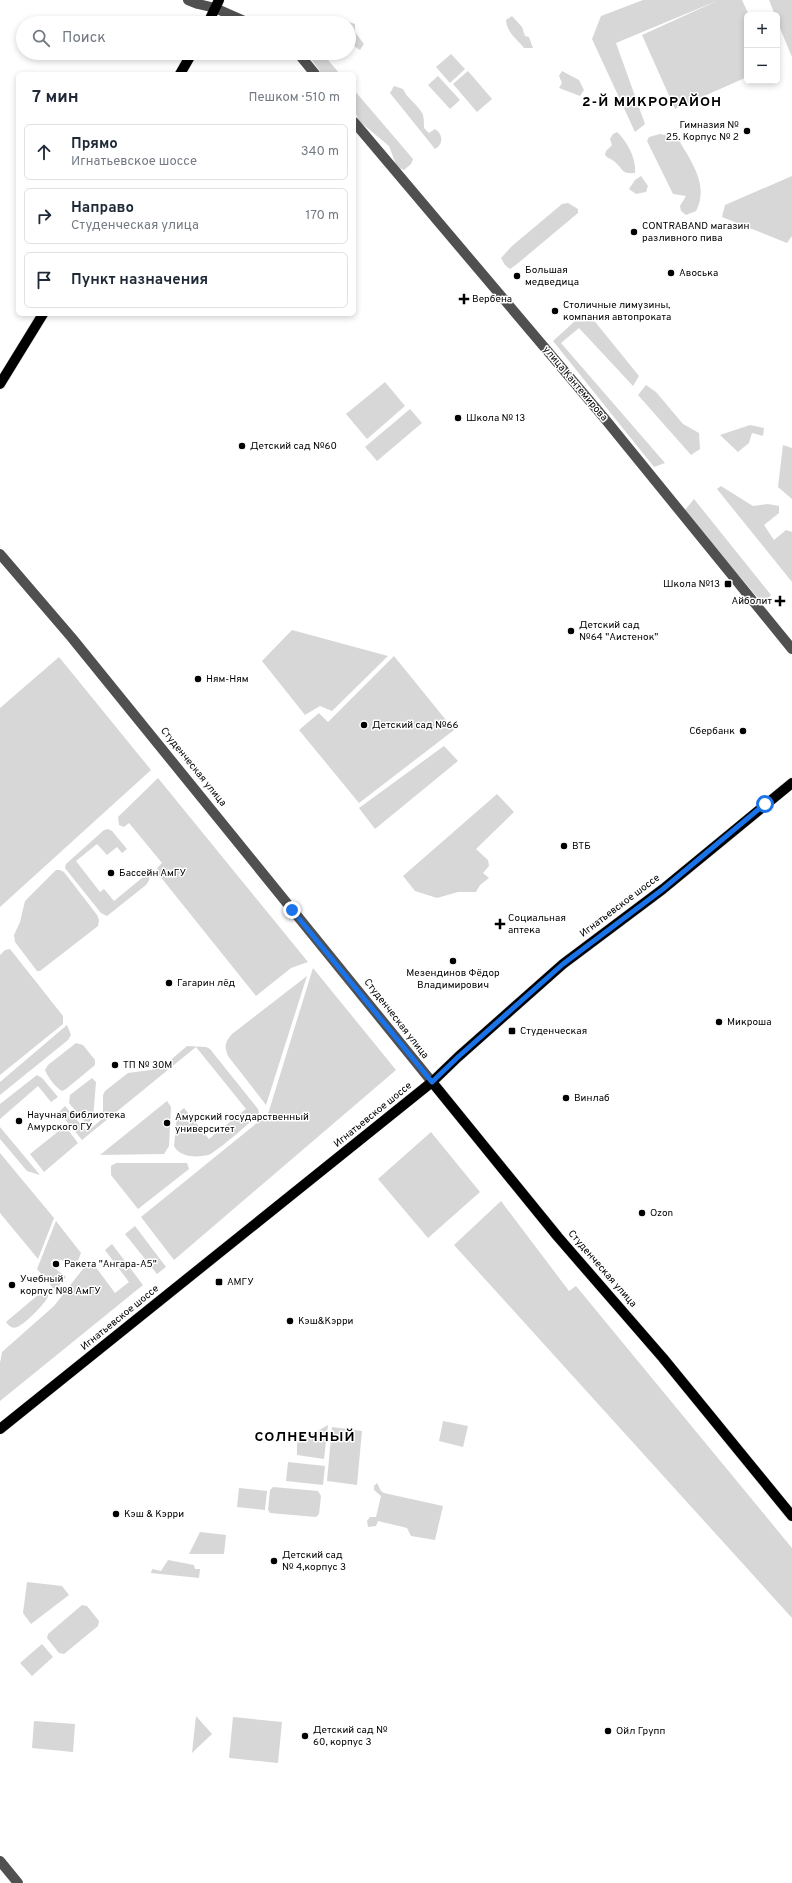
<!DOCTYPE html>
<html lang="ru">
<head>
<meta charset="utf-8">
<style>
  body { margin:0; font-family:Overpass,sans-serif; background:#f2f2f3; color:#1f2937 }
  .controls { position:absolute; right:12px; top:12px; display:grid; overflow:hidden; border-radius:6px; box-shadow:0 2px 6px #0003 }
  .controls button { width:36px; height:36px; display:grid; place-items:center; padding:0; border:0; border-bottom:1px solid #e0e1e3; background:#fff; color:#1f2937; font:20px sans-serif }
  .stop { position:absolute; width:12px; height:12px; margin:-9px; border:3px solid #1a73e8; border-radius:50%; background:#fff }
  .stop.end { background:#1a73e8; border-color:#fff; box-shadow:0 1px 4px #0008 }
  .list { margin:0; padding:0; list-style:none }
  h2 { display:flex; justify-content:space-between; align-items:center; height:52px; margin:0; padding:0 16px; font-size:17px }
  h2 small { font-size:13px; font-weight:400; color:#747a83 }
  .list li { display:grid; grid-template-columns:26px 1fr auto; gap:12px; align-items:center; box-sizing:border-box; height:56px; margin:0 8px 8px; padding:0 8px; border:1px solid #e0e1e3; border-radius:6px }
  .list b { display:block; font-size:15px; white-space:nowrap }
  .list p { margin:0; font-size:13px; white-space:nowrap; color:#747a83 }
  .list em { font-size:13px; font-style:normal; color:#747a83 }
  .icon { flex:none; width:22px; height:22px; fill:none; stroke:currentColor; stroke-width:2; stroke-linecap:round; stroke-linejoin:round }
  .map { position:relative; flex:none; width:792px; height:1883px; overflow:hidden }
  .search { position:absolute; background:#fff; box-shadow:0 2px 6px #0003; left:16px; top:16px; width:340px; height:44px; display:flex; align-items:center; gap:10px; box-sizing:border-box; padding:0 14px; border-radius:22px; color:#747a83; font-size:15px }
  .panel { position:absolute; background:#fff; box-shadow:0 2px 6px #0003; left:16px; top:72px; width:340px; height:244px; border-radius:6px }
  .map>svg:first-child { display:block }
</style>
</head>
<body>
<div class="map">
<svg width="792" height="1883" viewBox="0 0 792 1883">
  <rect width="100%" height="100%" fill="#fff"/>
  <g fill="#d7d7d7">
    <polygon points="643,0 742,0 749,15 747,15 747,77 675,109 642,35 719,0 616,43 645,124 635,132 592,39 601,16"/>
    <polygon points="769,0 792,0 792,57 777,21 777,15 775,15"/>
    <path d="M 512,16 L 522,27 L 525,36 L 529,37 L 533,48 L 524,48 C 517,39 507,33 506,20 Z"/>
    <polygon points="346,21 355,24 355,32 364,44 360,50 351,44 352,38 349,34 349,23 345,23"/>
    <polygon points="307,53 322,53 340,74 322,74"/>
    <polygon points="451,54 465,69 450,83 436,67"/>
    <polygon points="468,71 492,99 477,112 453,84"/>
    <polygon points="562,71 579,80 584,90 580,96 559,88 562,83 559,76"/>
    <polygon points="438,76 460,100 450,109 428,85"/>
    <path d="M 394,86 L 403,89 C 407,99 419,105 423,115 C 424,119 424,125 424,128 L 429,133 L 435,129 C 443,134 444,144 435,149 L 390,93 Z"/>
    <polygon points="354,90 413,159 411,164 404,170 397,167 389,146 359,121 354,109"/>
    <path d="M 617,132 C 627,141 637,160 635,173 C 621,174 624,170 616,163 C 613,159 608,159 605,155 L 606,151 L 612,145 L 610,139 L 613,134 Z"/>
    <path d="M 660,134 L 677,137 C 690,160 710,185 696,211 L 686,215 L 681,211 L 680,206 L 686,196 L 673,194 L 647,141 L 649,137 Z"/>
    <polygon points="641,176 648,186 646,192 636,194 629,189 635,180"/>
    <polygon points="792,176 792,236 787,243 722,217 725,205"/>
    <polygon points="568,203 578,209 578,213 517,264 510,269 505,265 501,258 512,246 562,204"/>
    <polygon points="592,318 639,376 633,386 579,328 561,343 665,463 654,467 553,341 575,321"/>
    <polygon points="385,382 405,406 367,439 346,414"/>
    <polygon points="646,385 656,392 683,424 699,433 700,449 691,455 638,395"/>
    <polygon points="410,409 422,423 377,461 365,447"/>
    <polygon points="750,425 764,428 763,436 752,433 749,443 738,452 720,435"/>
    <polygon points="783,445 792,448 792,499 778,487"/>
    <polygon points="721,486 753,506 768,504 779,506 779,513 764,525 774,540 786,530 792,532 792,582 717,489"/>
    <polygon points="694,499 771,595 763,604 684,511"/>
    <polygon points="292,630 388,656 332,711 320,706 305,715 262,661"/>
    <polygon points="394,656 454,730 359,803 299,730 319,713 328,722"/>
    <polygon points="59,657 151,770 0,907 0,708"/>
    <polygon points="444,746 458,761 375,829 359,808"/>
    <polygon points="158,778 308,962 291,968 256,996 159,875 156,871 158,867 162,863 129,823 124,827 119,825 118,817"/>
    <polygon points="497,794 514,812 476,849 488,860 489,866 483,873 489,878 480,885 476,892 458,892 437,898 415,891 403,876"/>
    <path d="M 108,829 L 112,831 L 127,849 L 122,853 L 117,847 L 107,855 L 97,844 L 76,861 L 100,892 L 104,889 L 114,901 L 148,873 C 151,878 149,881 146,885 L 107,916 L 101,913 L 65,868 L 66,864 L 104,830 Z"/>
    <polygon points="56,870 60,870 64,872 97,915 99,920 98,926 40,971 37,971 15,942 14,935 20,922 25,901"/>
    <polygon points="10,949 63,1016 63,1024 0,1075 0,955 5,950"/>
    <polygon points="313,968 396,1070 174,1260 141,1217 268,1114"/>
    <path d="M 307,976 L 266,1105 L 228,1056 C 224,1046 225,1042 232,1034 Z"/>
    <polygon points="67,1025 71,1035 68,1040 0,1095 0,1082"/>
    <path d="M 76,1043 L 83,1045 L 95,1060 L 95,1065 L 66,1089 L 62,1091 C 55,1087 48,1077 45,1070 L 48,1065 Z"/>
    <path d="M 187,1046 L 206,1047 L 210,1049 L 258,1109 L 259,1113 C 255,1119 215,1153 208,1155 C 197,1158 179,1157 174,1146 L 177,1114 L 184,1108 L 209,1139 L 246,1109 L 196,1047 L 82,1140 L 59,1112 L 65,1106 L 87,1132 L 103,1118 L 103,1095 L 105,1091 L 128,1073 L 151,1070 L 167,1063 Z"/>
    <polygon points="37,1075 42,1078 58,1097 51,1102 38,1086 0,1119 0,1104"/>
    <polygon points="92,1078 96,1082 93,1119 87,1123 84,1121 69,1103 70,1095"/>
    <polygon points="167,1101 171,1107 169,1146 164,1154 100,1155"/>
    <polygon points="65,1126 78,1143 44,1172 30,1154"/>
    <polygon points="0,1127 40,1175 27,1171 0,1139"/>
    <polygon points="431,1132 480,1192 428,1238 378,1179"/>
    <polygon points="0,1153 54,1218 38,1259 0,1213"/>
    <polygon points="116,1163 187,1163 189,1169 138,1209 111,1175 111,1166"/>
    <polygon points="501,1201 569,1291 576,1286 792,1548 792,1618 454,1245"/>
    <polygon points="56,1221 81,1253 77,1263 54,1259 51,1261 52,1266 66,1277 56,1289 53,1288 37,1269"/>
    <polygon points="135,1226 166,1267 157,1274 125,1234"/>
    <polygon points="112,1244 143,1285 0,1401 0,1363 2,1352 54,1306 86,1265 91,1264 95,1266 115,1293 129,1282 105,1250"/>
    <path d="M 45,1289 L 48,1296 C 47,1302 24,1325 17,1327 C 12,1329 9,1326 6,1322 Z"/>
    <polygon points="443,1421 468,1426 463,1447 439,1441"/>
    <polygon points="328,1425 324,1459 297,1455 297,1443"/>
    <polygon points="332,1427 362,1431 357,1485 327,1481"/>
    <polygon points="288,1462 325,1466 323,1485 286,1481"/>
    <polygon points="377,1483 381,1491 384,1493 443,1506 435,1540 411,1536 407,1528 378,1521 376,1526 368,1527 367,1521 370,1517 376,1517 381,1496 374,1490 374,1486"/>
    <polygon points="273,1487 318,1491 321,1496 319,1514 316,1517 270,1513 268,1510 270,1490"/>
    <polygon points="239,1488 267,1491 265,1510 237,1507"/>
    <polygon points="200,1532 226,1535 224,1554 189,1554"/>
    <polygon points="168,1560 194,1565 195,1569 200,1569 199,1578 151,1573 152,1569 161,1571"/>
    <polygon points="27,1582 62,1586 69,1595 31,1624 23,1613"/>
    <polygon points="82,1605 87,1606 99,1621 98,1626 64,1654 59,1653 47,1638 48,1634"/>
    <polygon points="42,1644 53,1657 32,1676 20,1663"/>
    <polygon points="196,1716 212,1734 192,1753"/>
    <polygon points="233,1717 282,1722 278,1763 229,1758"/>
    <polygon points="34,1721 75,1724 73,1752 32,1748"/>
  </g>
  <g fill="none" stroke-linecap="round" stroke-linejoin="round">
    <defs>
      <g id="major">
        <polyline points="208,23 219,0"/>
        <polyline points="180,74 192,53"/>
        <polyline points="0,384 43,314"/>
        <polyline points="432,1082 558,1237 663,1358 792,1516"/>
        <polyline points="0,1429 432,1082 458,1057 563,964 663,889 792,783"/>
      </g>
    </defs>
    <use href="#major" stroke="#dbdbdb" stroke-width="11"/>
    <g stroke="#505050" stroke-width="10">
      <polyline points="188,0 198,4 215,8 249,23"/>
      <polyline points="298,53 315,74"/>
      <polyline points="354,122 605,419 792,649"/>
      <polyline points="0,554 72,638 432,1082"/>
      <polyline points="0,1861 18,1883"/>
    </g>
    <use href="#major" stroke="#000" stroke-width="10"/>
  </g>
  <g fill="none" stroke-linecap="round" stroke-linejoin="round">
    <polyline stroke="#1a73e8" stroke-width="5" points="292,910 432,1082 458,1057 563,964 663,889 765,804"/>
  </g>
  <g fill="#000" stroke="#fff" stroke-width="1.5">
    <circle cx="747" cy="131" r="4"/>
    <circle cx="634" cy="232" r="4"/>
    <circle cx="671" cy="273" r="4"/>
    <circle cx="517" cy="276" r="4"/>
    <path d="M462 293h4v4h4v4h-4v4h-4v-4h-4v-4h4z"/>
    <circle cx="555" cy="311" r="4"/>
    <circle cx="458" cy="418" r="4"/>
    <circle cx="242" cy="446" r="4"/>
    <rect x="724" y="580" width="8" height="8" rx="2"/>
    <path d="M778 595h4v4h4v4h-4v4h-4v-4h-4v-4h4z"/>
    <circle cx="571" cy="631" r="4"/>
    <circle cx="198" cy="679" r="4"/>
    <circle cx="364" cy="725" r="4"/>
    <circle cx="743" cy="731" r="4"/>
    <circle cx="564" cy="846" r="4"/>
    <circle cx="111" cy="873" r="4"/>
    <path d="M498 918h4v4h4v4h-4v4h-4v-4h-4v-4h4z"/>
    <circle cx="453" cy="961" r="4"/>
    <circle cx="169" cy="983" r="4"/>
    <circle cx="719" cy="1022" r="4"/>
    <rect x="508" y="1027" width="8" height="8" rx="2"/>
    <circle cx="115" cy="1065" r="4"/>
    <circle cx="566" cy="1098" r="4"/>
    <circle cx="19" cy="1121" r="4"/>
    <circle cx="167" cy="1123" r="4"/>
    <circle cx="642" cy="1213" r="4"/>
    <circle cx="56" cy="1264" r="4"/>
    <rect x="215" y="1278" width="8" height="8" rx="2"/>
    <circle cx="12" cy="1285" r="4"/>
    <circle cx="290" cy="1321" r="4"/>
    <circle cx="116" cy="1514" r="4"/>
    <circle cx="274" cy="1561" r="4"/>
    <circle cx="608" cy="1731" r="4"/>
    <circle cx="305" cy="1736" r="4"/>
  </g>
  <g text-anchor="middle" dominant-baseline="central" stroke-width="3" stroke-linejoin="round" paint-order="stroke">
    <g font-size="10" fill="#000" stroke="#fff" text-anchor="start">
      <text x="739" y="125" text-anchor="end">Гимназия №<tspan x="739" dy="12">25. Корпус № 2</tspan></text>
      <text x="642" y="226">CONTRABAND магазин<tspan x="642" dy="12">разливного пива</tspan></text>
      <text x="525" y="270">Большая<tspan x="525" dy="12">медведица</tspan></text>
      <text x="679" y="273">Авоська</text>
      <text x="472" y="299">Вербена</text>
      <text x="563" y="305">Столичные лимузины,<tspan x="563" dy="12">компания автопроката</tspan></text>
      <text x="466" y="418">Школа № 13</text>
      <text x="250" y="446">Детский сад №60</text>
      <text x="720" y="584" text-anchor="end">Школа №13</text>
      <text x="772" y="601" text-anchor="end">Айболит</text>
      <text x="579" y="625">Детский сад<tspan x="579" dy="12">№64 "Аистенок"</tspan></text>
      <text x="206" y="679">Ням-Ням</text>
      <text x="372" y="725">Детский сад №66</text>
      <text x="735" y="731" text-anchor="end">Сбербанк</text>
      <text x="572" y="846">ВТБ</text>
      <text x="119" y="873">Бассейн АмГУ</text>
      <text x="508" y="918">Социальная<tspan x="508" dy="12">аптека</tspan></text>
      <text x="453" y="973" text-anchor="middle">Мезендинов Фёдор<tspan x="453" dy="12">Владимирович</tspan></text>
      <text x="177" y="983">Гагарин лёд</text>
      <text x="727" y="1022">Микроша</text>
      <text x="520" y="1031">Студенческая</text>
      <text x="123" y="1065">ТП № 30М</text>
      <text x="574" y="1098">Винлаб</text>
      <text x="27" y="1115">Научная библиотека<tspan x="27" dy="12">Амурского ГУ</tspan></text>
      <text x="175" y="1117">Амурский государственный<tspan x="175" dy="12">университет</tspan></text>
      <text x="650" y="1213">Ozon</text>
      <text x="64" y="1264">Ракета "Ангара-А5"</text>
      <text x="20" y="1279">Учебный<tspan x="20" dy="12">корпус №8 АмГУ</tspan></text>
      <text x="227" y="1282">АМГУ</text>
      <text x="298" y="1321">Кэш&amp;Кэрри</text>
      <text x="124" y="1514">Кэш &amp; Кэрри</text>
      <text x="282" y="1555">Детский сад<tspan x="282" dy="12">№ 4,корпус 3</tspan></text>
      <text x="313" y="1730">Детский сад №<tspan x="313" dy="12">60, корпус 3</tspan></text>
      <text x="616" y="1731">Ойл Групп</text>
    </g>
    <g font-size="10" fill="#000" stroke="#fff">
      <text transform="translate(575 384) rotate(50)">улица Кантемирова</text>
      <text transform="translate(193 767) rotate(51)">Студенческая улица</text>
      <text transform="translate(620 906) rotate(-37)">Игнатьевское шоссе</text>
      <text transform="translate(396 1019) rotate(52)">Студенческая улица</text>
      <text transform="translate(373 1115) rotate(-39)">Игнатьевское шоссе</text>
      <text transform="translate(602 1269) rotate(49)">Студенческая улица</text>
      <text transform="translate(120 1318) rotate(-39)">Игнатьевское шоссе</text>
    </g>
    <g font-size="14" font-weight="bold" letter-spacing="1" fill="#000" stroke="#fff">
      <text x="652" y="102">2-Й МИКРОРАЙОН</text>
      <text x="305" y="1437">СОЛНЕЧНЫЙ</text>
    </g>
  </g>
</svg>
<div class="controls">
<button>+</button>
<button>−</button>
</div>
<div class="stop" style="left:765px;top:804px"></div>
<div class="stop end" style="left:292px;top:910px"></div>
<div class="search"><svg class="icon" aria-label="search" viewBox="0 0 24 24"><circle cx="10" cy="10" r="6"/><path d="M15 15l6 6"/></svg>Поиск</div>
<section class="panel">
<h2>7 мин<small>Пешком · 510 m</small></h2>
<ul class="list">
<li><svg class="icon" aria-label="ahead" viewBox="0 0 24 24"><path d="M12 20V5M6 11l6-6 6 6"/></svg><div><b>Прямо</b><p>Игнатьевское шоссе</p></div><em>340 m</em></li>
<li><svg class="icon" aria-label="right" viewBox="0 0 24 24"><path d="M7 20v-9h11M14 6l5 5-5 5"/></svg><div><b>Направо</b><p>Студенческая улица</p></div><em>170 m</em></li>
<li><svg class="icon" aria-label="arrive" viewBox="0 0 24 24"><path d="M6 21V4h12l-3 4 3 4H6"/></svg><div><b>Пункт назначения</b></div></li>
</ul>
</section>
</div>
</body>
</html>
